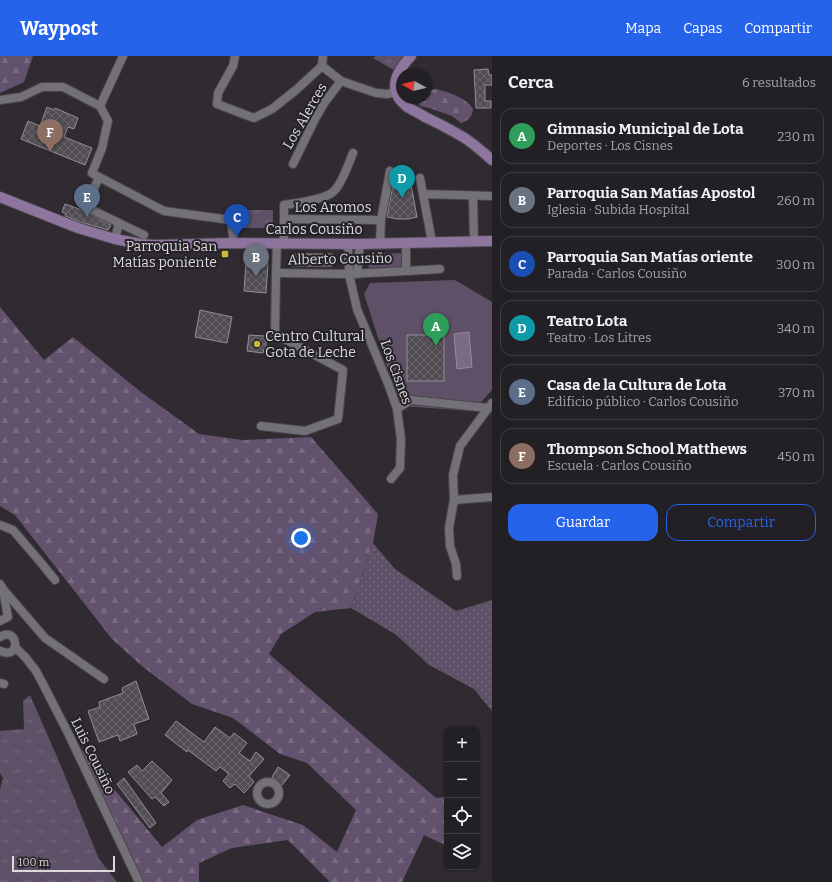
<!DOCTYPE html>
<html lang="es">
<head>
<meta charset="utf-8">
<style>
  body { margin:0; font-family:Bitter,serif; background:#2b282d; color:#f1f3f6 }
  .controls { position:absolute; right:12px; bottom:12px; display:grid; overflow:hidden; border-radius:8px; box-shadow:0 1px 3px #0004 }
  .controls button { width:36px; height:36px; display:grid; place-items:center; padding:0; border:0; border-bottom:1px solid #403e42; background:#232025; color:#f1f3f6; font:20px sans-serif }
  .compass { position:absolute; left:396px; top:12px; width:36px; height:36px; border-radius:50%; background:#232025; box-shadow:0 1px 3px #0004; rotate:278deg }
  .scale { position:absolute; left:12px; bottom:10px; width:103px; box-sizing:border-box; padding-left:4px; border:2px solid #dbd9dc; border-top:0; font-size:11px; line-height:14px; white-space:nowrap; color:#dbd9dc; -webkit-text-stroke:3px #252227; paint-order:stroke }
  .you { position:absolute; left:301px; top:482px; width:14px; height:14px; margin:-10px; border:3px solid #fff; border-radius:50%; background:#1a73e8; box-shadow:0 0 0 6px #1a73e833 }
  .badge { display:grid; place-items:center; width:26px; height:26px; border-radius:50%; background:#2563eb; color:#fff; font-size:13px; font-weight:700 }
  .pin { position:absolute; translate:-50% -33px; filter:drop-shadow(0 1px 2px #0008) }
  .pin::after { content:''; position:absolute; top:21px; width:14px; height:12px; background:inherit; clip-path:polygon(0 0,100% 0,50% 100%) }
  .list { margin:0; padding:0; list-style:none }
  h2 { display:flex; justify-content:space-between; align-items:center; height:52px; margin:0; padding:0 16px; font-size:17px }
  h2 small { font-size:13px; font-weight:400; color:#a3a3a7 }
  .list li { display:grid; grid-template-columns:26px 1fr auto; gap:12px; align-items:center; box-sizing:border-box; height:56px; margin:0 8px 8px; padding:0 8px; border:1px solid #403e42; border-radius:12px }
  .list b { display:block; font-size:15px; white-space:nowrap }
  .list p { margin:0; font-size:13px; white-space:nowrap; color:#a3a3a7 }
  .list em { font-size:13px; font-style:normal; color:#a3a3a7 }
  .actions { display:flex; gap:8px; padding:12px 16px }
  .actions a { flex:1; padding:9px 0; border:1px solid #2563eb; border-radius:12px; text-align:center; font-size:14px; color:#2563eb }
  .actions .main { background:#2563eb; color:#fff }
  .icon { flex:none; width:22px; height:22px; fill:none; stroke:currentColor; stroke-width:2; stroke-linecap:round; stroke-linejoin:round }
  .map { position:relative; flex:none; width:492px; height:826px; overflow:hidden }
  header { display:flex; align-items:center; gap:24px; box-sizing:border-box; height:56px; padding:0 20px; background:#2563eb; color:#fff }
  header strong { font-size:19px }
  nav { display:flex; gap:22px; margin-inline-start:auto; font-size:14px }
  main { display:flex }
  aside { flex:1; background:#232025 }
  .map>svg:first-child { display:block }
</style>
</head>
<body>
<header>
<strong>Waypost</strong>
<nav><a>Mapa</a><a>Capas</a><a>Compartir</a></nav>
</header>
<main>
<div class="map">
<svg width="492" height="826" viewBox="0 0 492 826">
  <defs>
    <pattern id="grass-tufts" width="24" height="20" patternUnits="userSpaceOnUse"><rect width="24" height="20" fill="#5e5067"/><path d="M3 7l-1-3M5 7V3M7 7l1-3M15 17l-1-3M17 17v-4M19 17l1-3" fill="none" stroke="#74697c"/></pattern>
    <pattern id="forest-firs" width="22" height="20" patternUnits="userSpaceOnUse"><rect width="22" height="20" fill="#63526e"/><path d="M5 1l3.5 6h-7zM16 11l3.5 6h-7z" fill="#796a82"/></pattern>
    <pattern id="park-dots" width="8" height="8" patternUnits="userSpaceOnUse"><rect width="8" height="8" fill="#5e5067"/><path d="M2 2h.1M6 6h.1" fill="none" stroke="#74697c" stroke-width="1.8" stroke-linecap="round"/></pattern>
    <pattern id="building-cross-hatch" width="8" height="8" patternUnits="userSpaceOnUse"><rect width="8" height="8" fill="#514d53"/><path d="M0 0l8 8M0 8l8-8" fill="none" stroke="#69666b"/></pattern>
  </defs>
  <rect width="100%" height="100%" fill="#2f2b31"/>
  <g fill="url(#grass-tufts)">
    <polygon points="376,0 407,0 394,14 373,2"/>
    <rect x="237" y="154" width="36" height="18"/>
    <polygon points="408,197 407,211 369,212 368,207 370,198"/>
    <polygon points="30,639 58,703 99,803 117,826 0,826 0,733 3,722 0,717 0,675 24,673 23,645"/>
  </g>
  <g fill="url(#forest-firs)">
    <polygon points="0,0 33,0 24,26 0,37"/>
    <path d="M 436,33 C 448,36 467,42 473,53 C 473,60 468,65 461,67 L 452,60 L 429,52 L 420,50 L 417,44 L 419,42 L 426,42 L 426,35 Z"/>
    <polygon points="0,251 44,304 73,281 141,336 199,378 242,384 311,381 378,458 373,487 351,552 315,556 281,578 269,598 436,742 447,741 447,790 424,779 402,826 330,826 288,784 232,792 199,807 199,826 140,826 68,677 162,791 197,764 243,749 303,769 337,796 356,754 307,707 280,698 233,662 192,648 143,611 112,583 15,459 0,450"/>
  </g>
  <polygon fill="url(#park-dots)" points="373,487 395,513 456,555 492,544 492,655 474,633 429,609 395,578 351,552"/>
  <polygon fill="#5e5067" points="455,224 492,246 492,334 473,355 400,350 364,238 370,227"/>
  <polygon fill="#7b6986" stroke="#988ba0" points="469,276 472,311 457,313 454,278"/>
  <g fill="url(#building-cross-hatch)" stroke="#928e95">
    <polygon points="488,13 489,19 492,19 492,29 485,29 485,45 491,45 491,52 476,52 474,14"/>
    <polygon points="47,51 54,54 55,52 78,62 74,73 68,71 64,81 92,92 85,109 21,83 28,65 40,70"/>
    <polygon points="394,123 410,123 417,161 408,163 397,163 387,161"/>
    <polygon points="65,148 82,154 111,169 108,174 80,166 65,160 66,158 62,156"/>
    <polygon points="293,198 333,198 332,210 292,210"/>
    <polygon points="246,205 268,207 266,237 244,235"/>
    <polygon points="200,254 232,261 227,287 195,281"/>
    <polygon points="249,279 265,280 264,284 266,284 266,293 264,293 263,297 247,295"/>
    <rect x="407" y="279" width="37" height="46"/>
    <polygon points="136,625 149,663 134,668 137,678 120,685 118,679 99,686 88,655 100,651 99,646 123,637 122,632"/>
    <polygon points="176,665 204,686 215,671 230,682 234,677 247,687 239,697 250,705 256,696 264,703 249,720 254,726 244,737 235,728 230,732 223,725 229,718 220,711 216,715 188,694 187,696 165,679"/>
    <polygon points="152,705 172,724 161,737 169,746 164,750 155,741 152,743 128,716 137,709 142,715"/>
    <polygon points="278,711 290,719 282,729 272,721"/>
    <polygon points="124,722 156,767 150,772 117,728"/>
  </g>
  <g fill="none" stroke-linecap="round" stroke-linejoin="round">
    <defs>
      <g id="minor">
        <polyline points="235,0 233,10 218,37 217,48 254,62 272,53 296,34 322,10 341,25 376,37 387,38 396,36"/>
        <polyline points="322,10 323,0"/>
        <polyline points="0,44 21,41 42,31 63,31 100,50 108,65 102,92 92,117 99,121"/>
        <polyline points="100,50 123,0"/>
        <polyline points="293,108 315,63 325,46 341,25"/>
        <polyline points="420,122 432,186"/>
        <polyline points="423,138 492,140"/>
        <polyline points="473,140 474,185"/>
        <polyline points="284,163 381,164"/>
        <polyline points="119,167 144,179"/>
        <polyline points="115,183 119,167 86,151 99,121 164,155 231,164 234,187"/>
        <path d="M 284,188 L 284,149 C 296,147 327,144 335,134 C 343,125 348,109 353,97"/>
        <polyline points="348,188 349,218 357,253 389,330 397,353 401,383 400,412 391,423"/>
        <polyline points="380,188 381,164 390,115"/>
        <polyline points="406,215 440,213"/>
        <polyline points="276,217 349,218 406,215 406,187"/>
        <polyline points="357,218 360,188"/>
        <polyline points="397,353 411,344 488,352"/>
        <polyline points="261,370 305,375 338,363 343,314 275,278 276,217 277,187"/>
        <polyline points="454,444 492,441"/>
        <polyline points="0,469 13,474 42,508 55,524"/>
        <polyline points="457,520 456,508 450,490 449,472 454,444 453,419 460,390 492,347"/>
        <polyline points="0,528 3,533 45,582 104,623"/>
        <polyline points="0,565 8,561 3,534"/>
        <path d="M 0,581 C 18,569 22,605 0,595"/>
        <polyline points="15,591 26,602 36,615 44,630 68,677 139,826"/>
        <polyline points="0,627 4,628"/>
        <circle cx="268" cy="737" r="11"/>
      </g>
      <g id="major">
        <path d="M 411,0 C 397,15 386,33 406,50 C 412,54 419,57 425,61 C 438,67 451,74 463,81 C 473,87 483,96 492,104"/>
        <polyline points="0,141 78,172 115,183 141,188 155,189 234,187 360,188 492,185"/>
      </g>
    </defs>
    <use href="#minor" stroke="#4a474c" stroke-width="10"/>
    <use href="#major" stroke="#4a474c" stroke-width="12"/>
    <use href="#minor" stroke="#747077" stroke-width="8"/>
    <use href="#major" stroke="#8e759e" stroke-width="10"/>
  </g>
  <g fill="#cbba39" stroke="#252227" stroke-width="1.5">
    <rect x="221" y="194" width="8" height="8" rx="2"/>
    <circle cx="257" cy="288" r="4"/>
  </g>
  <g text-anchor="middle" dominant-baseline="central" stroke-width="4" stroke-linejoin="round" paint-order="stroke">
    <g font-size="14" fill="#dbd9dc" stroke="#252227">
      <text transform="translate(305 60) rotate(-60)">Los Alerces</text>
      <text x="333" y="151">Los Aromos</text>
      <text x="314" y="173">Carlos Cousiño</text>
      <text transform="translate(340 203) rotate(-1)">Alberto Cousiño</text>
      <text transform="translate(396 316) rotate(70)">Los Cisnes</text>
      <text transform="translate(93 700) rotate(64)">Luis Cousiño</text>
    </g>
    <g font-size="14" fill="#dbd9dc" stroke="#252227" text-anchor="end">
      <text x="217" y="190">Parroquia San<tspan x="217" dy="16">Matías poniente</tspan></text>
      <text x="265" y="280" text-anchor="start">Centro Cultural<tspan x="265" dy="16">Gota de Leche</tspan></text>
    </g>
  </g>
</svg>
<div class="controls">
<button>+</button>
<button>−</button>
<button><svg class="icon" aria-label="locate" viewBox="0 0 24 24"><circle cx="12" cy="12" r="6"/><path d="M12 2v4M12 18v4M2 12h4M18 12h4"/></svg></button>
<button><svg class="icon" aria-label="layers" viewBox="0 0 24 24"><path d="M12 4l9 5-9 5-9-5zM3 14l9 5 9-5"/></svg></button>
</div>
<svg class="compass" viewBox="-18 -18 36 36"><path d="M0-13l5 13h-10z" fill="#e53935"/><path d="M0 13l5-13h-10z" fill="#a3a3a7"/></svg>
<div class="scale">100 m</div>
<div class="you"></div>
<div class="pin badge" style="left:436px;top:290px;background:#2e9e5b">A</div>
<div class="pin badge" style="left:256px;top:221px;background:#6b7280">B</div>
<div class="pin badge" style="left:237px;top:181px;background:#1a4fb4">C</div>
<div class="pin badge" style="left:402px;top:142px;background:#0f9aa8">D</div>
<div class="pin badge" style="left:87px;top:161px;background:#5c6f8a">E</div>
<div class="pin badge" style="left:50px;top:96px;background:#8d6e63">F</div>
</div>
<aside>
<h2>Cerca<small>6 resultados</small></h2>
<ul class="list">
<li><span class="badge" style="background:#2e9e5b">A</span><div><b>Gimnasio Municipal de Lota</b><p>Deportes · Los Cisnes</p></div><em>230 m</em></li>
<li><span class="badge" style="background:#6b7280">B</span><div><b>Parroquia San Matías Apostol</b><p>Iglesia · Subida Hospital</p></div><em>260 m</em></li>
<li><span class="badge" style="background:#1a4fb4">C</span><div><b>Parroquia San Matías oriente</b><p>Parada · Carlos Cousiño</p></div><em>300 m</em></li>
<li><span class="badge" style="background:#0f9aa8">D</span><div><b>Teatro Lota</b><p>Teatro · Los Litres</p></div><em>340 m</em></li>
<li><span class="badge" style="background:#5c6f8a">E</span><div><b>Casa de la Cultura de Lota</b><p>Edificio público · Carlos Cousiño</p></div><em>370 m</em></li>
<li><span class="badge" style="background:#8d6e63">F</span><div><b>Thompson School Matthews</b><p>Escuela · Carlos Cousiño</p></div><em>450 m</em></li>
</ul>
<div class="actions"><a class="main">Guardar</a><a>Compartir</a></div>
</aside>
</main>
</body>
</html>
